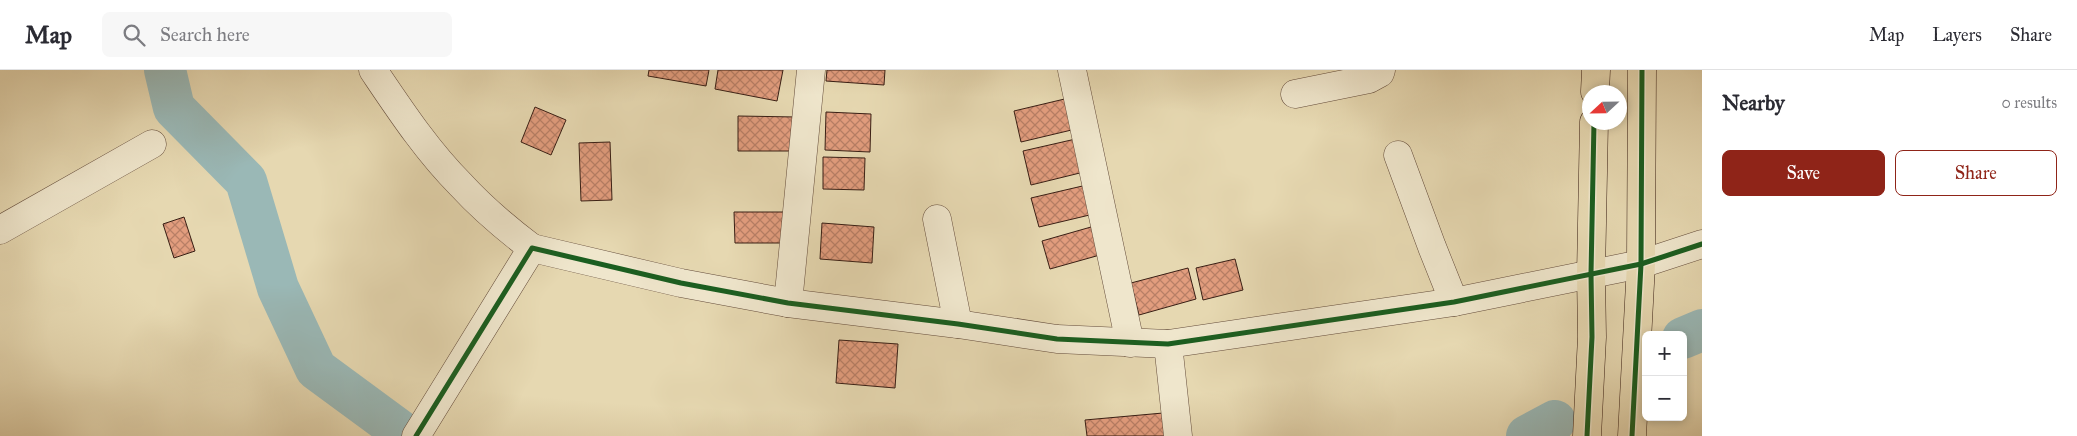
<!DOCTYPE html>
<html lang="en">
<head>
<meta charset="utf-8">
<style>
  body { margin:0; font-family:"IM FELL Great Primer",serif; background:#f7f7f7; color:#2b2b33 }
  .controls { position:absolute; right:15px; bottom:15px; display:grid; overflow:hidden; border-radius:8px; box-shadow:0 2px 8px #0003 }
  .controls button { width:45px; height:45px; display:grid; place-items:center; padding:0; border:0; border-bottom:1px solid #e1e1e2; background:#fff; color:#2b2b33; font:25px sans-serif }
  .compass { position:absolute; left:1582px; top:15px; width:45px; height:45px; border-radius:50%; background:#fff; box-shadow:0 2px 8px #0003; rotate:248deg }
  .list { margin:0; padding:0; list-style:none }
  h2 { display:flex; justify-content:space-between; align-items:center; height:65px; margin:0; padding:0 20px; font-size:21px }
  h2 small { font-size:16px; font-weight:400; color:#7c7c81 }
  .actions { display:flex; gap:10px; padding:15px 20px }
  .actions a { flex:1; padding:11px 0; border:1px solid #8f2418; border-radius:8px; text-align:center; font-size:18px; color:#8f2418 }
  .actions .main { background:#8f2418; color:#fff }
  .icon { flex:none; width:28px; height:28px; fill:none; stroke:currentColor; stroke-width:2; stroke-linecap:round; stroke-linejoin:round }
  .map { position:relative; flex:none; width:1702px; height:366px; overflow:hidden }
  header { display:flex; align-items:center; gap:30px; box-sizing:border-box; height:70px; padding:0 25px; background:#fff; border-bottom:1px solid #e1e1e2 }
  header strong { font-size:24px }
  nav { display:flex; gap:28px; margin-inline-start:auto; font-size:18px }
  .search { width:350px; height:45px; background:#f7f7f7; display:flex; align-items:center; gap:12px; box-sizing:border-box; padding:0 18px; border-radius:8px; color:#7c7c81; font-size:19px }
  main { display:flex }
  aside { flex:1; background:#fff }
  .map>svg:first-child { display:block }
</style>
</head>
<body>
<header>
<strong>Map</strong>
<div class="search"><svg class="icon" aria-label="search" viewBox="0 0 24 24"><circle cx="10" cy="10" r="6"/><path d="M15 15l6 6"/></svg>Search here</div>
<nav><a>Map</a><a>Layers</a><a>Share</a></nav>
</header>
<main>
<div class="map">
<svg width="1702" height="366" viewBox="0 0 1702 366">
  <defs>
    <pattern id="building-cross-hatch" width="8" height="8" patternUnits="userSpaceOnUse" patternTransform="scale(1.25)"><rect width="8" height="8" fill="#e29d7e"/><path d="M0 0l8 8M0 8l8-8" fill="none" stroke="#b87f66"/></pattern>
  </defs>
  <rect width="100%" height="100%" fill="#e6d8b1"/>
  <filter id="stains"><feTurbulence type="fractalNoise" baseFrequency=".004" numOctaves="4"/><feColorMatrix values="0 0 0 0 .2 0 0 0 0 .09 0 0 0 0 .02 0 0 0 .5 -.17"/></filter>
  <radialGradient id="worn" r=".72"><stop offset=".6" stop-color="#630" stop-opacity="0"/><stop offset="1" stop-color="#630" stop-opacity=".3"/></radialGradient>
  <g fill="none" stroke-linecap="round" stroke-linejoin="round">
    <g stroke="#9ab8b6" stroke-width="42">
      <polyline points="165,0 174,38 246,111 278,218 316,299 407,366"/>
      <polyline points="1683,268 1702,260"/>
      <polyline points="1527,366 1555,351"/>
    </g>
  </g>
  <g fill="url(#building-cross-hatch)" stroke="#381e14">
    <polygon points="649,0 709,0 706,16 648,6"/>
    <polygon points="718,0 783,0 777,31 715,19"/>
    <polygon points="827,0 885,0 884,15 826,11"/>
    <polygon points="1073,27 1080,58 1021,72 1014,41"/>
    <polygon points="535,37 566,50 551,85 521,72"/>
    <polygon points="826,42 871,44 870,82 825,80"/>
    <polygon points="738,46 796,47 795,81 738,81"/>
    <polygon points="1080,68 1088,101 1031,115 1023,81"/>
    <polygon points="610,72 612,130 581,131 579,73"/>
    <polygon points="823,87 865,88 864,120 823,119"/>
    <polygon points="1091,114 1098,143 1039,157 1031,128"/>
    <polygon points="734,142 792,142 792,173 735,173"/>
    <polygon points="184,147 195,181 174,188 163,154"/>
    <polygon points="822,153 874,157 872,193 820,189"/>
    <polygon points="1098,155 1107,183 1050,199 1042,171"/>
    <polygon points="1235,189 1243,220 1203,230 1196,198"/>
    <polygon points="1188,198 1196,229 1139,245 1131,213"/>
    <polygon points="839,270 898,274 895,318 836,313"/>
    <polygon points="1163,343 1165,366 1087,366 1085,350"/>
  </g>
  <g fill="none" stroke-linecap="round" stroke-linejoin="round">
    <defs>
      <g id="street">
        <path d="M 373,0 C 400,40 427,81 461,115 C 483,139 507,159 532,178"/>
        <polyline points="1072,0 1130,273"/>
        <polyline points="1295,24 1369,9 1380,3 1381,0"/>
        <polyline points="1398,85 1432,177 1454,232"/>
        <polyline points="937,149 958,254"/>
        <polyline points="0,160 152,74"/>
        <polyline points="788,233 811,0"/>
        <polyline points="1168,274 1178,366"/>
        <polyline points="416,366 532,178 681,213 788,233 958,254 1057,269 1168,274 1454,232 1641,194 1702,174"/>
      </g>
      <g id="primary">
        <polyline points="1595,22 1596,0"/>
        <polyline points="1587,366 1592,267 1591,204 1594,52"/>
        <polyline points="1632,366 1641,194 1642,0"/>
      </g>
    </defs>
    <use href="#street" stroke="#644c3b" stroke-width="29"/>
    <use href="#primary" stroke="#381e14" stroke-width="29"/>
    <use href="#street" stroke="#efe6cc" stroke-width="28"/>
    <use href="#primary" stroke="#e6d8b1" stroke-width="28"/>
    <defs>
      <g id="cycleway">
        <polyline points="416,366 532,178 681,213 788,233 958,254 1057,269 1168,274 1454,232 1641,194 1702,174"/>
        <polyline points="1587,366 1592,267 1591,204 1594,52"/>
        <polyline points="1632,366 1641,194 1642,0"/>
      </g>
    </defs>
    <use href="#cycleway" stroke="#efe6cc" stroke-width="8"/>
    <use href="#cycleway" stroke="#1b5e20" stroke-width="5"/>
  </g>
  <rect width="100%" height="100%" filter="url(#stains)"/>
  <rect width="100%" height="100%" fill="url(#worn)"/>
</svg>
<div class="controls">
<button>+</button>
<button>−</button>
</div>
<svg class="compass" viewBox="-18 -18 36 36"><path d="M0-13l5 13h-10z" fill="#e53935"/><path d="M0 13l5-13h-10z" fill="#7c7c81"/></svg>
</div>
<aside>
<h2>Nearby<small>0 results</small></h2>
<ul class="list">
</ul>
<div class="actions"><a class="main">Save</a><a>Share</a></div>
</aside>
</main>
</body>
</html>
